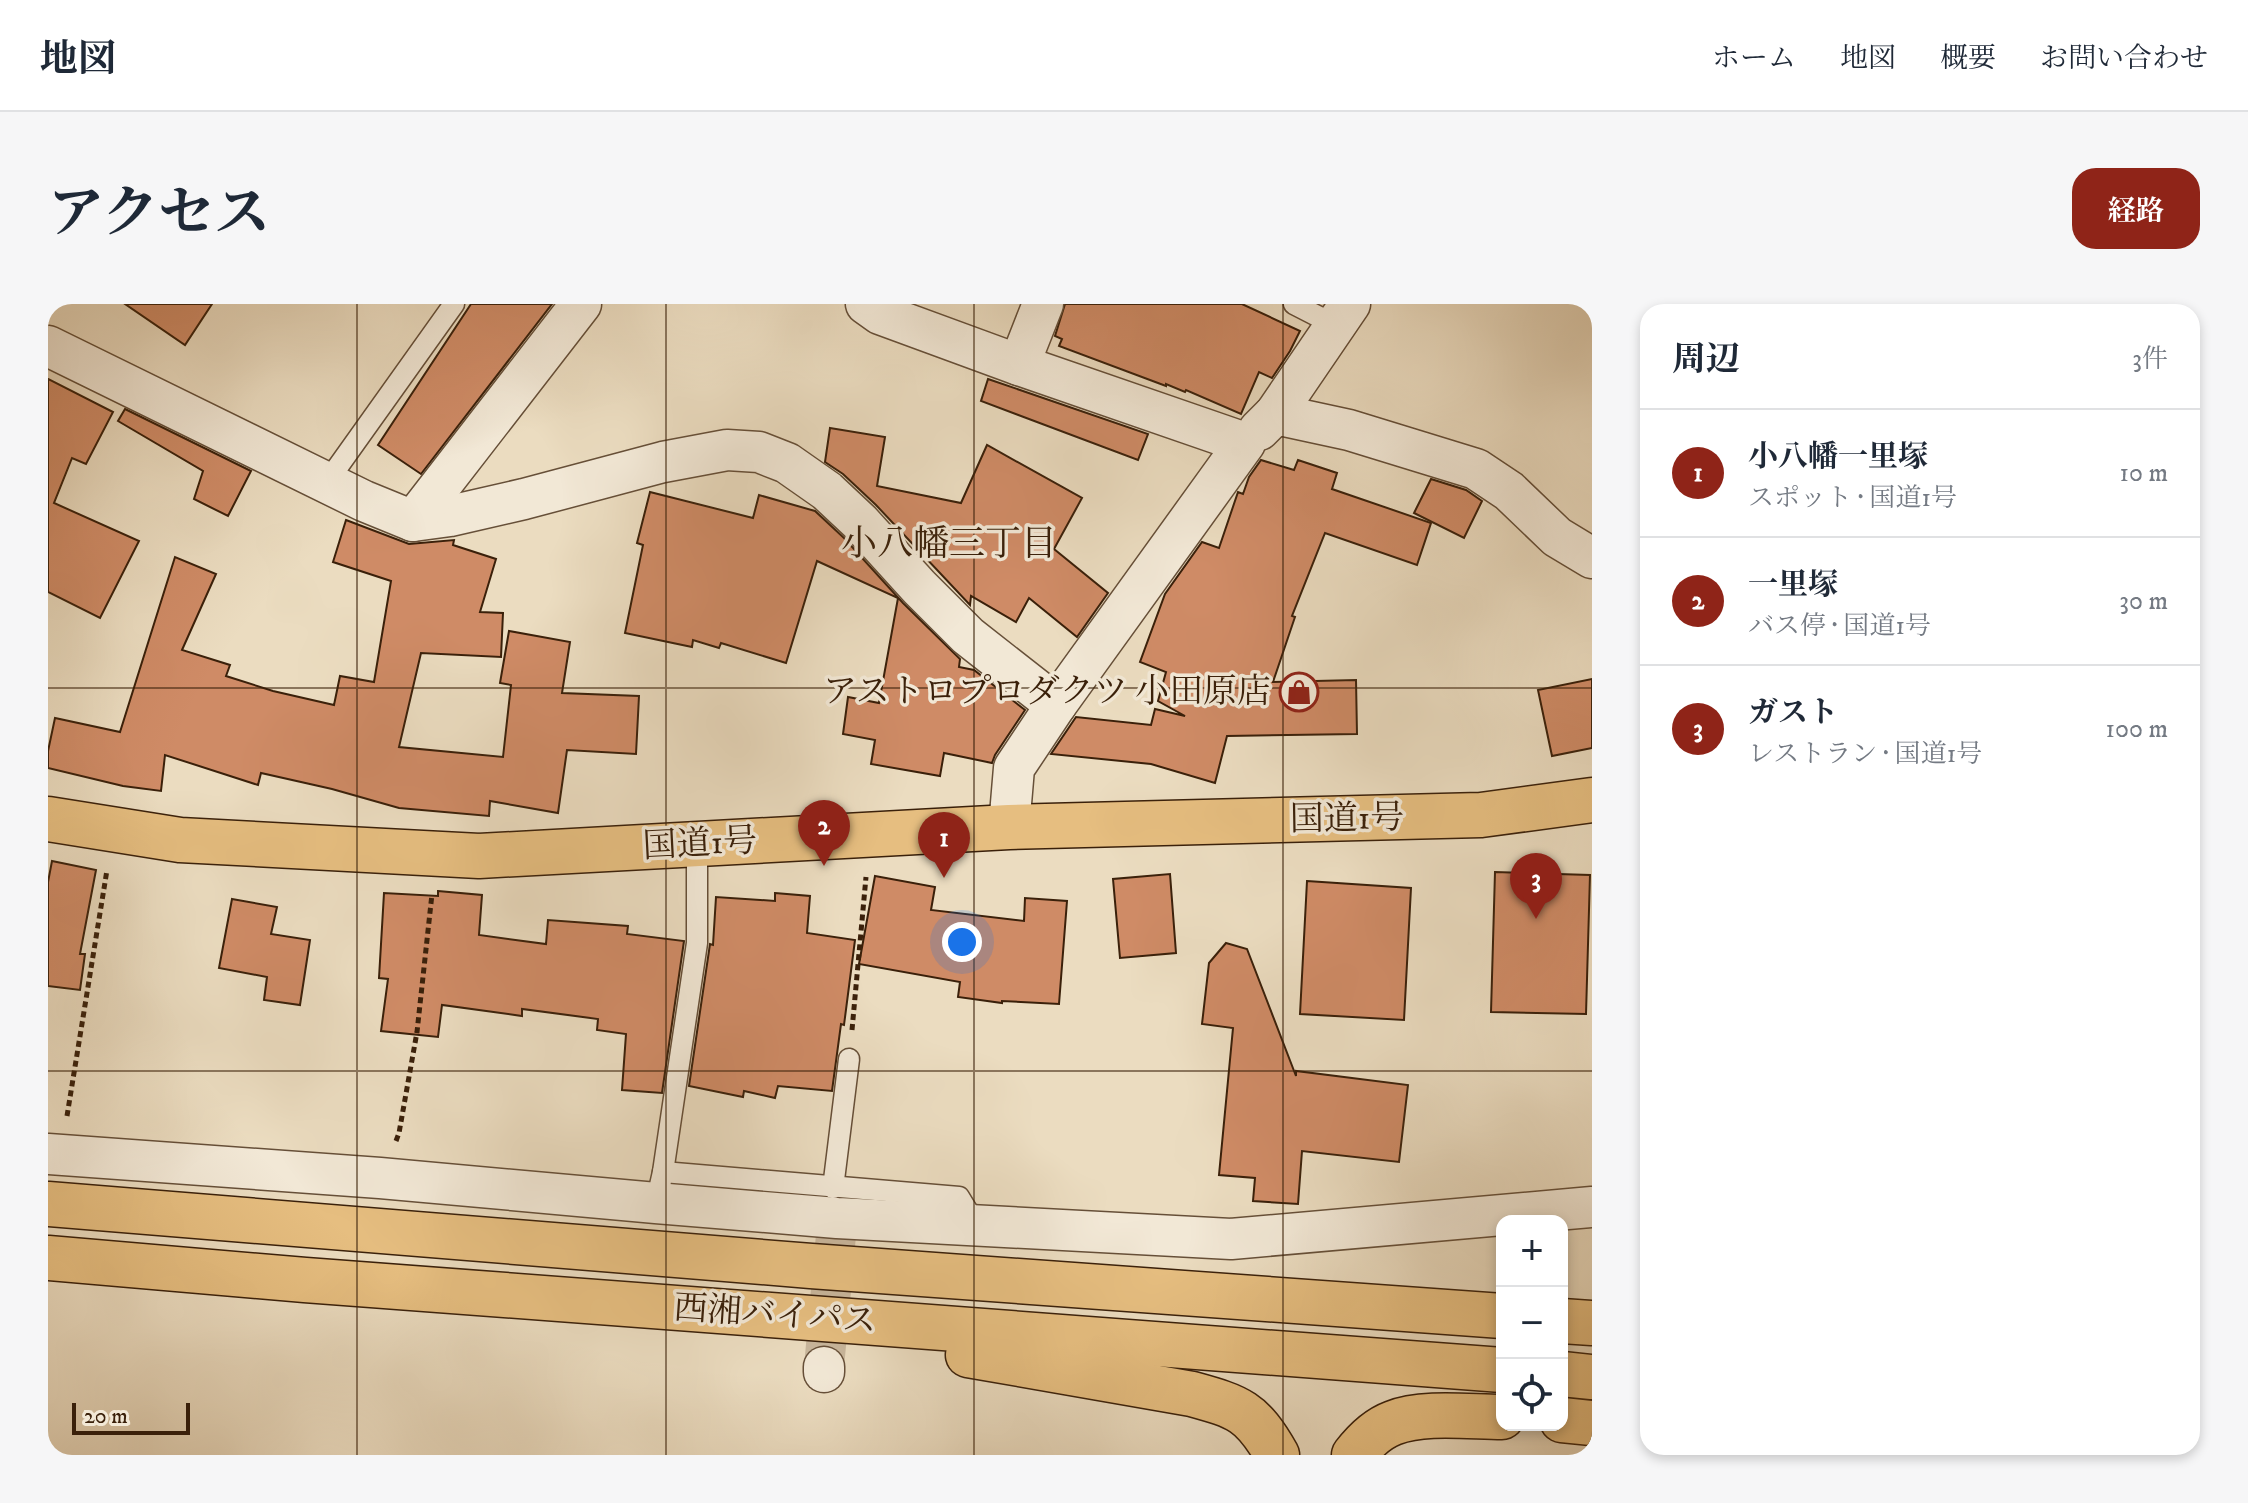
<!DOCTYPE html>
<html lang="ja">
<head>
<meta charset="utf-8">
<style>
  body { margin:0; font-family:"IM FELL DW Pica","Noto Serif JP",serif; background:#f6f6f7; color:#1f2937 }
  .controls { position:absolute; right:24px; bottom:24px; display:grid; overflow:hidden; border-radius:16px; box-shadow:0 4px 12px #0003 }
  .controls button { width:72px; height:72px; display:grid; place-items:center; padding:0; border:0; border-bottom:2px solid #e0e1e3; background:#fff; color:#1f2937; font:40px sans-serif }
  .scale { position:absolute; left:24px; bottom:20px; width:118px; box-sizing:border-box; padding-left:8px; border:4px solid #3a200a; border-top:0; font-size:22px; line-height:28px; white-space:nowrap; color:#3a200a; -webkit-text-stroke:6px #f2e8d6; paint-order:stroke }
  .you { position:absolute; left:914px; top:638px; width:28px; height:28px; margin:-20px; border:6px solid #fff; border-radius:50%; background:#1a73e8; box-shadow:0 0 0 12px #1a73e833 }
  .badge { display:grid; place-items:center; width:52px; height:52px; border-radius:50%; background:#8f2418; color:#fff; font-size:26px; font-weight:700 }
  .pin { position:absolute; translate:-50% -66px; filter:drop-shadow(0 2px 4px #0008) }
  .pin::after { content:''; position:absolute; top:42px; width:28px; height:24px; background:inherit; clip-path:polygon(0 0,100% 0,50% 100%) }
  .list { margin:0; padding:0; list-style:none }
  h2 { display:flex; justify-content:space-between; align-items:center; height:104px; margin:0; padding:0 32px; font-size:34px }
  h2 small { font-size:26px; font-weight:400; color:#747a83 }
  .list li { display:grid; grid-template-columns:52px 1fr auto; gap:24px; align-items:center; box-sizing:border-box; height:128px; padding:0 32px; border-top:2px solid #e0e1e3 }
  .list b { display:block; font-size:30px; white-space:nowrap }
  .list p { margin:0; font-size:26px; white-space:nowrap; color:#747a83 }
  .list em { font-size:26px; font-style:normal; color:#747a83 }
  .icon { flex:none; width:44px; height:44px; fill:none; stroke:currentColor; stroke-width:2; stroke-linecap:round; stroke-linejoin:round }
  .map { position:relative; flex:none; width:1544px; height:1151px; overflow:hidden; border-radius:24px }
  header { display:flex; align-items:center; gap:48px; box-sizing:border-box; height:112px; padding:0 40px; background:#fff; border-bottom:2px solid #e0e1e3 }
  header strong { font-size:38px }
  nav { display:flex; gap:44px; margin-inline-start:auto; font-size:28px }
  .intro { display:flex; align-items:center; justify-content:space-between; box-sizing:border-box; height:192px; padding:0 48px }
  h1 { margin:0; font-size:56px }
  .button { padding:20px 36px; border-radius:24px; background:#8f2418; color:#fff; font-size:28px; font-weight:700 }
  main { display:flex; gap:48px; padding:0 48px }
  aside { flex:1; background:#fff; border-radius:24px; box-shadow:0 4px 12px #0003 }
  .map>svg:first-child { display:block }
</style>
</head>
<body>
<header>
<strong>地図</strong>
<nav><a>ホーム</a><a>地図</a><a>概要</a><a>お問い合わせ</a></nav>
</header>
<div class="intro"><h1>アクセス</h1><a class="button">経路</a></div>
<main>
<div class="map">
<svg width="1544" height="1151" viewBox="0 0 1544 1151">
  <rect width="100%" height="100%" fill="#ebdcc0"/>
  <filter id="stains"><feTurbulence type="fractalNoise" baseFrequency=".0025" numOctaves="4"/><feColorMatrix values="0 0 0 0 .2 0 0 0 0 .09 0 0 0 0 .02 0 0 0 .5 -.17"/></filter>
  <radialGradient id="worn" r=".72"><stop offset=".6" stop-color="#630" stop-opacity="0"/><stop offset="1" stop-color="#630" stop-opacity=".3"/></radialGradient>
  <g fill="#cf8b66" stroke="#3a200a" stroke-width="2">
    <polygon points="77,0 164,0 137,41"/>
    <polygon points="423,0 504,0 373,170 330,141"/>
    <polygon points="1017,0 1194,0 1252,27 1242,47 1224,74 1211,68 1193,110 1138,86 1137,88 1118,80 1118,82 1011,42 1014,35 1007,32"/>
    <polygon points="0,75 65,108 38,160 24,154 6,199 91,237 52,314 0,288"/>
    <polygon points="940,75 1100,130 1090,156 933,97"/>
    <polygon points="77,105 203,167 180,212 146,195 155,167 70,117"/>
    <polygon points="782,124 837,133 829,182 913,199 939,141 1034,194 1006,245 1060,289 1029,333 981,294 968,318 923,292 922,301 828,201 795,170 777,158"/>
    <polygon points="1213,156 1246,166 1250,156 1289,169 1284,185 1383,219 1369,261 1277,229 1244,312 1247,313 1225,378 1308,376 1309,430 1179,432 1167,479 1103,460 1003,450 1028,413 1103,421 1107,405 1137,412 1110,397 1118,368 1092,358 1117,290 1154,238 1171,244 1190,188 1195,190 1201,173"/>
    <polygon points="1383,175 1418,186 1434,197 1416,234 1366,209"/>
    <polygon points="602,188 705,214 711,191 767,207 796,234 855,299 912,355 911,363 926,366 977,406 947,451 944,459 896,449 892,472 823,460 827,436 795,430 800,393 831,399 850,294 769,257 738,359 673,339 671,344 645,336 644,343 577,329 595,241 589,239"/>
    <polygon points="298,216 361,240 406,236 405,241 448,255 432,308 455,309 453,353 373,349 351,443 455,453 463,381 452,379 461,327 522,338 514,389 591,392 588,450 519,446 510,509 442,497 441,512 351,504 284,485 213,469 210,481 117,451 113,487 75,482 0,464 0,447 7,414 72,428 127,253 168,270 134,346 182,361 178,372 225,387 286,401 292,372 326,378 343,277 285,258"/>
    <polygon points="1544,375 1544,444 1504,452 1490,386"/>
    <polygon points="4,557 48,566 32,650 37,650 32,686 0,682 0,578"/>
    <polygon points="1447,568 1542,571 1538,710 1443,708"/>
    <polygon points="1122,570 1128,649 1072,654 1065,575"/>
    <polygon points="827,572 887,583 883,606 976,617 977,594 1019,597 1011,700 954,697 954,699 910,693 912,678 811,660"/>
    <polygon points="1259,577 1363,584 1356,716 1252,710"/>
    <polygon points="390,587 434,591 431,631 498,640 500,616 580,622 579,630 636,637 614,789 574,786 578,730 549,726 550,715 474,705 474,712 394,701 390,733 333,727 340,675 331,674 336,589 390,592"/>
    <polygon points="727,589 762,592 759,629 807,636 796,721 793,720 784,787 730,782 727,794 696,787 695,793 641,782 662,640 665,641 668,593 727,597"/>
    <polygon points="184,595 229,603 223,630 262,636 252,701 216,696 219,673 171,664"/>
    <polygon points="1178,639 1199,645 1248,772 1248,767 1360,781 1351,858 1254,847 1250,900 1205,897 1207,874 1171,871 1185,724 1154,720 1161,659"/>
  </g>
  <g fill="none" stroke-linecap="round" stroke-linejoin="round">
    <polyline stroke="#c8b69c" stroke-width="40" stroke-dasharray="40 20" stroke-linecap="butt" points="776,1063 788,931"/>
    <defs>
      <g id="lane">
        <polyline points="1246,0 1287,21"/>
        <polyline points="279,178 406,0"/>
        <polyline points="615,868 649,639 649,540"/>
        <polyline points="785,884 801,755"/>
        <polyline points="608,899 615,868 911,893 928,921"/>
      </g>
      <g id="street">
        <polyline points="818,0 832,10 971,61 1197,139 1008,401 966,464 961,523"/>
        <polyline points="0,42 316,197 365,217 402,212 476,195 615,158 679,146 711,148 739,159 779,187 812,218 871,283 920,332 1008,401"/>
        <polyline points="971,61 995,0"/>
        <polyline points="1227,110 1301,126 1428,165 1461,187 1509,233 1544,254"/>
        <polyline points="1211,126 1227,110 1302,0"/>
        <polyline points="365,217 533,0"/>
        <polyline points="0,850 332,874 608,899 789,914 1183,935 1544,903"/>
        <polyline points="776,1068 776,1063"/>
      </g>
      <g id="highway">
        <polyline points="0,515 132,536 431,552 961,523 1433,511 1544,496"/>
        <polyline points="0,900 763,962 1454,1012"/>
        <polyline points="0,954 257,976 1454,1066"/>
        <polyline points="1514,1017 1544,1019"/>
        <path d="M 920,1051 L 1144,1090 C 1191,1103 1204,1107 1229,1151"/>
        <polyline points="1514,1070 1544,1073"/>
        <polyline points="1514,1116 1544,1119"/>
        <path d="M 1306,1151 C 1316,1138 1329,1125 1345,1119 C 1375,1107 1422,1113 1454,1113"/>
      </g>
    </defs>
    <use href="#lane" stroke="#664f38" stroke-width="23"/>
    <use href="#street" stroke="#664f38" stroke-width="43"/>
    <use href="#highway" stroke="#3a200a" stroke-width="47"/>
    <g stroke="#3a200a" stroke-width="5" stroke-dasharray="6 4" stroke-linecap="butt">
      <polyline points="804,726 818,573"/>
      <polyline points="19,812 59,566"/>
      <polyline points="348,837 351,829 369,728 384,590"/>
    </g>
    <use href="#lane" stroke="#f2e8d6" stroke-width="20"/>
    <use href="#street" stroke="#f2e8d6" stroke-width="40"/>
    <use href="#highway" stroke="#e6be80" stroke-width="44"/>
  </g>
  <path fill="none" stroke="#3a200a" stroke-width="2" stroke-opacity="0.55" d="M 309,0 L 309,1151M 618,0 L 618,1151M 926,0 L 926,1151M 1235,0 L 1235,1151M 0,384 L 1544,384M 0,767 L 1544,767"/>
  <defs>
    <symbol id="shop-ring" viewBox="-11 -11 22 22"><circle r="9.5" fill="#f2e8d6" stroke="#8f2418" stroke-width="1.5"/><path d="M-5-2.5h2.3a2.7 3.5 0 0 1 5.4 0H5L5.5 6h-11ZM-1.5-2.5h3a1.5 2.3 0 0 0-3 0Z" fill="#8f2418"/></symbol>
  </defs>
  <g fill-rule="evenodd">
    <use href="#shop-ring" x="1229" y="366" width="44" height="44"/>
  </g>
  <g text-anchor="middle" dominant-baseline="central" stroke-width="7" stroke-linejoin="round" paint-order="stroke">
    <g font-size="34" fill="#3a200a" stroke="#f2e8d6" text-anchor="end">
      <text x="1223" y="388">アストロプロダクツ 小田原店</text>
    </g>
    <g font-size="34" fill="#3a200a" stroke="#f2e8d6">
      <text transform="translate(1299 515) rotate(-1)">国道1号</text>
      <text transform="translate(652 540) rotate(-3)">国道1号</text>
      <text transform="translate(727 1011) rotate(4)">西湘バイパス</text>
    </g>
    <g font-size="36" fill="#3a200a" stroke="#f2e8d6">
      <text x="901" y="240">小八幡三丁目</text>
    </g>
  </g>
  <rect width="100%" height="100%" filter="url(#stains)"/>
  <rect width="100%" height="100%" fill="url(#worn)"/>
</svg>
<div class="controls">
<button>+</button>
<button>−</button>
<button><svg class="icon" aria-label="locate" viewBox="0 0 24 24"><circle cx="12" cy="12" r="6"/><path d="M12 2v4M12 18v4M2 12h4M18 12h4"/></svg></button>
</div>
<div class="scale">20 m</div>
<div class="you"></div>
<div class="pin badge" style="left:896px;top:574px">1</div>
<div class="pin badge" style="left:776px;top:562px">2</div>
<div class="pin badge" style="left:1488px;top:615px">3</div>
</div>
<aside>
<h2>周辺<small>3件</small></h2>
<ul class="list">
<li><span class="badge">1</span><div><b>小八幡一里塚</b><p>スポット · 国道1号</p></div><em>10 m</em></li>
<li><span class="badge">2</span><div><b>一里塚</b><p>バス停 · 国道1号</p></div><em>30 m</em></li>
<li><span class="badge">3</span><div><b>ガスト</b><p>レストラン · 国道1号</p></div><em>100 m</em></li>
</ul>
</aside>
</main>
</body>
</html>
